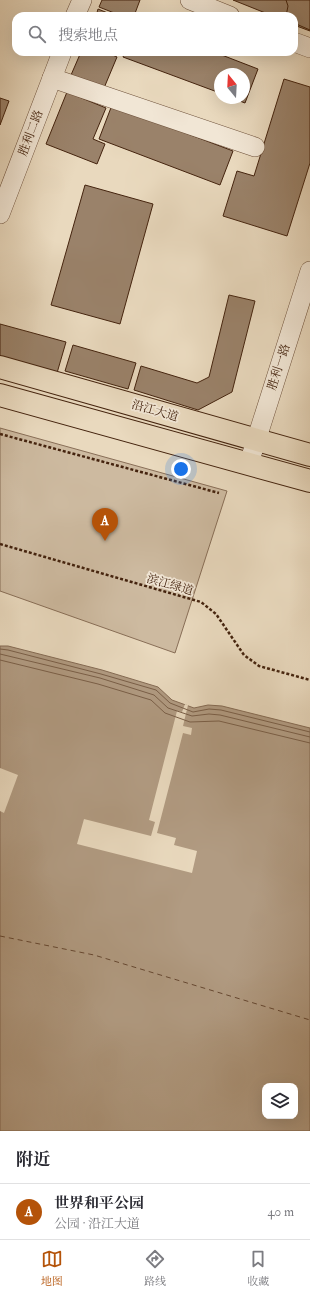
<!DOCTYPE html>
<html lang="zh">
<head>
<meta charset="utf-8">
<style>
  body { margin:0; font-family:"IM FELL Double Pica","Noto Serif SC",serif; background:#f7f7f7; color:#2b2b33 }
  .controls { position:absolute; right:12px; bottom:12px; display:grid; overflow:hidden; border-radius:8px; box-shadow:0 4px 16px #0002 }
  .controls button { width:36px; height:36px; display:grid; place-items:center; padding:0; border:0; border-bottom:1px solid #e1e1e2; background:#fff; color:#2b2b33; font:20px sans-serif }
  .compass { position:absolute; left:214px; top:68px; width:36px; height:36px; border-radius:50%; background:#fff; box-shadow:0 4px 16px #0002; rotate:342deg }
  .you { position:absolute; left:181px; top:469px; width:14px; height:14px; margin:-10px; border:3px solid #fff; border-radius:50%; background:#1a73e8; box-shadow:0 0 0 6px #1a73e833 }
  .badge { display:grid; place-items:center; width:26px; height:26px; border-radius:50%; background:#b45309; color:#fff; font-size:13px; font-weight:700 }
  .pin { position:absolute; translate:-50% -33px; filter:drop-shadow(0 1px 2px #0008) }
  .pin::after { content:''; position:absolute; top:21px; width:14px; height:12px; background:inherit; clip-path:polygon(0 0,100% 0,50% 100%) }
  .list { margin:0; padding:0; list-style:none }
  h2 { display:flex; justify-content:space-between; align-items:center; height:52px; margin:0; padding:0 16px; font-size:17px }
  h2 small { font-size:13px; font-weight:400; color:#7c7c81 }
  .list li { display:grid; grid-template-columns:26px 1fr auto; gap:12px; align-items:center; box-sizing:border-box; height:56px; padding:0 16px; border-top:1px solid #e1e1e2 }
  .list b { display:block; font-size:15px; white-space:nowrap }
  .list p { margin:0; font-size:13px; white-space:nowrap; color:#7c7c81 }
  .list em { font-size:13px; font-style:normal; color:#7c7c81 }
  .icon { flex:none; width:22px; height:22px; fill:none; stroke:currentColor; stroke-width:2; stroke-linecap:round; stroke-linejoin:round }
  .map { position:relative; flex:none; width:310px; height:1131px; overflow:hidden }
  .search { position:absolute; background:#fff; box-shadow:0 4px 16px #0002; left:12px; right:12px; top:12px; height:44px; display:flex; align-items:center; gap:10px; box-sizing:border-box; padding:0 14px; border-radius:12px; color:#7c7c81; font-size:15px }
  .sheet { height:108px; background:#fff }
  nav { display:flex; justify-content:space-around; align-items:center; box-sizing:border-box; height:56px; border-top:1px solid #e1e1e2; background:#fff; font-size:11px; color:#7c7c81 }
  nav a { display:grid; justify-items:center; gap:2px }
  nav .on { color:#b45309 }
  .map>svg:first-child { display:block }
</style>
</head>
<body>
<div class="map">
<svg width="310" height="1131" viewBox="0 0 310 1131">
  <rect width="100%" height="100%" fill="#e9d9be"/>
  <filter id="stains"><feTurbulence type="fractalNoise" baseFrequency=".005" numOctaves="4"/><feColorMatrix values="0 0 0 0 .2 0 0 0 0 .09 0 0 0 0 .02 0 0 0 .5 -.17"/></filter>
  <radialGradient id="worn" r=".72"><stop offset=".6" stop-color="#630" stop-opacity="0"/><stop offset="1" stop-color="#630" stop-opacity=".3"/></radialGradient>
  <polygon fill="#cdbaa0" stroke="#886e57" points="0,428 227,491 175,653 0,591"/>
  <path fill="#b19b82" stroke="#856b54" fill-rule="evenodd" d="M 0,646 L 8,646 L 102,670 L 158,687 L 172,700 L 194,708 L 208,705 L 222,706 L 310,728 L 310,1131 L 0,1131 ZM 265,1086 L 295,1086 L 295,1116 L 265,1116 Z"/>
  <g fill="#e9d9be">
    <polygon points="185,704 188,705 183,726 192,728 191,735 183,733 157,833 176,838 174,845 197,851 192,873 77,844 84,819 151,836 155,822 149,820 177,711 182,712"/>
    <polygon points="0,768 18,775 4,813 0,811"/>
  </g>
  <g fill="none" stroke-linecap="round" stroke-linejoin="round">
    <g stroke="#7a5f48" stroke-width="1">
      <polyline points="0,649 8,650 101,674 156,690 170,703 193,712 209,709 221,710 310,732"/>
      <polyline points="0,654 100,678 154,695 168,708 192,716 209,714 220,715 310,737"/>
      <polyline points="0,660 98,684 151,700 165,713 190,722 219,721 310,743"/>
    </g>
    <polyline stroke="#654731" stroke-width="1" stroke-dasharray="5 4" stroke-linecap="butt" points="0,936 94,955 310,1020"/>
  </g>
  <g fill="#9a826a" stroke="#44230e">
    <polygon points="102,0 140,0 134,16 122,16 99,7"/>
    <polygon points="233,0 310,0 310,31 294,25 294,16 273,16"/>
    <polygon points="286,0 310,0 310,30 294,23 294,16 286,16 288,6"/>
    <polygon points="98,9 115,16 96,16"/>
    <polygon points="81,52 106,52 117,57 104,88 71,75"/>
    <polygon points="125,52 214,52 258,69 245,103 232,98 244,98 244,74 220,74 220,93 123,57"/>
    <polygon points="284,79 310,87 310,163 287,236 223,216 237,171 254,176"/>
    <polygon points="67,92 106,108 93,139 105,144 97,164 46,144"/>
    <polygon points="0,98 9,101 0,125"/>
    <polygon points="112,105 233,151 220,185 99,139"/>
    <polygon points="85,185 153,204 120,324 51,305"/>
    <polygon points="229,295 255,301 232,392 198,410 134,390 141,366 197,383 209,377"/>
    <polygon points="0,324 66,342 57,373 0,357"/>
    <polygon points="73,345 136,363 128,389 65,371"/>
  </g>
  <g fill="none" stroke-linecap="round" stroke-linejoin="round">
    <defs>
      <g id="minor">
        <polyline points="190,0 230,16"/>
        <polyline points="75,16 82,0"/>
        <polyline points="294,42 310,48"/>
        <polyline points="52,78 255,147"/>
        <polyline points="0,214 62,52"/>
        <polyline points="249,463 310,271"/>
      </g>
      <g id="major">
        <polyline points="0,367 310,455"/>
        <polyline points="0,395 310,481"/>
      </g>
    </defs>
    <use href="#minor" stroke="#6d503a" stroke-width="20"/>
    <use href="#major" stroke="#44230e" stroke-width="24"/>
    <g stroke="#44230e" stroke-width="2.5" stroke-dasharray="3 2" stroke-linecap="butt">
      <polyline points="0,434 219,493"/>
      <polyline points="0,544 201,602 216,614 244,655 259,666 310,680"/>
    </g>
    <use href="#minor" stroke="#f1e6d5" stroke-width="19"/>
    <use href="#major" stroke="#e9d9be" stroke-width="22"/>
  </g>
  <g text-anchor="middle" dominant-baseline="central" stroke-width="3.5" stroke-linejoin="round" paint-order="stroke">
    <g font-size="12" fill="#44230e" stroke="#f1e6d5">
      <text transform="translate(31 133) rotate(-69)">胜利二路</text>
      <text transform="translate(279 367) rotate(-72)">胜利一路</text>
      <text transform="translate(155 411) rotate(16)">沿江大道</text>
      <text transform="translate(170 585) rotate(16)">滨江绿道</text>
    </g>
  </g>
  <rect width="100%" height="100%" filter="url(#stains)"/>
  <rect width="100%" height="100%" fill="url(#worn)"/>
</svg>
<div class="controls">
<button><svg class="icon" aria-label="layers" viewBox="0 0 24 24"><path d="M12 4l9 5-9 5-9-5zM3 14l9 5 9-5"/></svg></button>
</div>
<svg class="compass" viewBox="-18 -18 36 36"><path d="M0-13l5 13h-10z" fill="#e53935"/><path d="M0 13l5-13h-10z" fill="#7c7c81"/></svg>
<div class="you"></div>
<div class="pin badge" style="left:105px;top:541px">A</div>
<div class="search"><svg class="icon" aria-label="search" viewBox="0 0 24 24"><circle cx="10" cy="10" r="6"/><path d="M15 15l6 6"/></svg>搜索地点</div>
</div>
<section class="sheet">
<h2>附近<small></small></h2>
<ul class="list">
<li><span class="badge">A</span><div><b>世界和平公园</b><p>公园 · 沿江大道</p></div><em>40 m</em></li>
</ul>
</section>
<nav>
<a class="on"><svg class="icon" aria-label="map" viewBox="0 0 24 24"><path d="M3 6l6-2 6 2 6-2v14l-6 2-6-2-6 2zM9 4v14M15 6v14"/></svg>地图</a>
<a><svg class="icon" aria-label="directions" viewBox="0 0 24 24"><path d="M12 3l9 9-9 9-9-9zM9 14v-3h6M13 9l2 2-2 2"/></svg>路线</a>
<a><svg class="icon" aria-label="saved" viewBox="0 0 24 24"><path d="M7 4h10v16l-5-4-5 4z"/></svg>收藏</a>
</nav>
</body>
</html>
